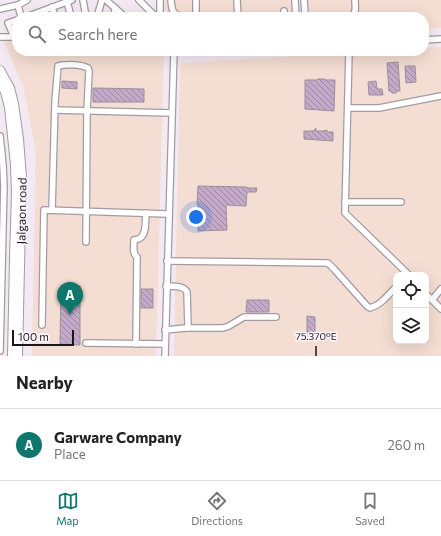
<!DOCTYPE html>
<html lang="en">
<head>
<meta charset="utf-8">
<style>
  body { margin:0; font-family:Commissioner,sans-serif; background:#f2f2f2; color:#222 }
  .controls { position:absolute; right:12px; bottom:12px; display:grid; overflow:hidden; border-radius:8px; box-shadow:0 4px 16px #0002 }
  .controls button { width:36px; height:36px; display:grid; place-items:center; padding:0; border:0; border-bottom:1px solid #e0e0e0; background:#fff; color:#222; font:20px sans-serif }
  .scale { position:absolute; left:12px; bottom:10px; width:62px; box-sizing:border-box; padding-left:4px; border:2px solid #1a171a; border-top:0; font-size:11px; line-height:14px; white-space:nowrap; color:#1a171a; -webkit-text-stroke:3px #fef7fe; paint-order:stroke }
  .you { position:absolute; left:196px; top:217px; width:14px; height:14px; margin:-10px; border:3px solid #fff; border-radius:50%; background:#1a73e8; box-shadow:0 0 0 6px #1a73e833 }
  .badge { display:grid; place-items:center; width:26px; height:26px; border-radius:50%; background:#0f766e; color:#fff; font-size:13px; font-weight:700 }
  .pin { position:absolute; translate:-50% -33px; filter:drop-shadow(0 1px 2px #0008) }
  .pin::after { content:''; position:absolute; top:21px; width:14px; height:12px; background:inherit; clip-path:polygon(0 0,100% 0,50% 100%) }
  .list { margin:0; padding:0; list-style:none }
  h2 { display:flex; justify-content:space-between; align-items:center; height:52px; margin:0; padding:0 16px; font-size:17px }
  h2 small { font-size:13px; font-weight:400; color:#767676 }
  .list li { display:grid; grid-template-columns:26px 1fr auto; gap:12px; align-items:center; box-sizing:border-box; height:72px; padding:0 16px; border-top:1px solid #e0e0e0 }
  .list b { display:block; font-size:15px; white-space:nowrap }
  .list p { margin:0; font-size:13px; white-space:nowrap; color:#767676 }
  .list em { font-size:13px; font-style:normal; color:#767676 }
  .icon { flex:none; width:22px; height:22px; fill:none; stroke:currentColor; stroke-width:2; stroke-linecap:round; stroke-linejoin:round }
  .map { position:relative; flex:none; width:441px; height:356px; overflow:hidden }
  .search { position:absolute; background:#fff; box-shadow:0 4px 16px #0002; left:12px; right:12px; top:12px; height:44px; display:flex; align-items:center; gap:10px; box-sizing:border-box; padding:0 14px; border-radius:16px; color:#767676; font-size:15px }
  .sheet { height:124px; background:#fff }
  nav { display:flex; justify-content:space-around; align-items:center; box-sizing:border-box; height:56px; border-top:1px solid #e0e0e0; background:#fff; font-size:11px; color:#767676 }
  nav a { display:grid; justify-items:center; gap:2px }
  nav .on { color:#0f766e }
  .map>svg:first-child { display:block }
</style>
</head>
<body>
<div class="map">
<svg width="441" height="356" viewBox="0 0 441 356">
  <defs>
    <pattern id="building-back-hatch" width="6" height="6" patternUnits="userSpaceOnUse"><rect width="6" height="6" fill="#c4a9c9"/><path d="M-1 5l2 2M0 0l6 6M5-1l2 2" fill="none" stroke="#9e89a2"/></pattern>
  </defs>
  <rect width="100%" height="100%" fill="#f2e9f2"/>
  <g fill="#f4ddd2" fill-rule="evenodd">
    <polygon points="156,0 291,0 292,17 172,17"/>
    <polygon points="301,0 441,0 441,28 424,29 424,17 302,17"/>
    <polygon points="4,41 17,41 17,51 164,51 156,356 32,356 36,154 24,89"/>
    <path d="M 441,47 L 441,356 L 174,356 L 180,63 L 376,51 L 424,51 L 424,48 ZM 396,275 L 426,275 L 426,341 L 396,341 Z"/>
  </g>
  <g fill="url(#building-back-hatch)" stroke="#98919a">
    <polygon points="398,62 400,91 397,91 396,93 392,93 391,91 389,91 387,63"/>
    <polygon points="405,66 415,66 416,82 406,83"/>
    <polygon points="318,79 325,79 325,80 335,80 334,111 305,109 305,80 317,80"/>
    <polygon points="62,81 77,82 77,89 62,88"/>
    <polygon points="376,81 377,89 382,89 383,95 369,95 368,82"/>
    <polygon points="93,88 144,89 144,102 93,102"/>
    <polygon points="316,128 315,131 324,131 327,130 327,132 333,132 333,141 304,139 304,131 313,131"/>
    <polygon points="198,186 247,187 247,188 257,188 256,192 247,192 246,206 226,205 227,230 198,231 198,204 197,204"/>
    <polygon points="61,286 80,286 80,345 60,344"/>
    <rect x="141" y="289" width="12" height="19"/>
    <polygon points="247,300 269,300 269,312 246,312"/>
    <polygon points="307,316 315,317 315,334 307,333"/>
  </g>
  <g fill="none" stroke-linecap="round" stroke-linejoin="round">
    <defs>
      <g id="minor">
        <polyline points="83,0 86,17"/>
        <polyline points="106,0 125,17"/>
        <polyline points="139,0 156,17"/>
        <path d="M 171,0 C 172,11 172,13 182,17"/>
        <polyline points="196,0 196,17"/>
        <polyline points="237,0 238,17"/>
        <polyline points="295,0 296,17"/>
        <polyline points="304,0 305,13 307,17"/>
        <polyline points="67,1 71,17"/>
        <polyline points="52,7 55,17"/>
        <polyline points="0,9 18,5"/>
        <polyline points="284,11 285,17"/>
        <polyline points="21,17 18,5 27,0"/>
        <polyline points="26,17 72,0"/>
        <polyline points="97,17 102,0"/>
        <polyline points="114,17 115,8"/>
        <polyline points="160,17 160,0"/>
        <path d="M 351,17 C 357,13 355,6 355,0"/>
        <polyline points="0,37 17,37"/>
        <polyline points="14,37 8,23 17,20"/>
        <polyline points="424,40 441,39"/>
        <polyline points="349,51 345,213 409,275"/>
        <polyline points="348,108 379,108 441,96"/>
        <polyline points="55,110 172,113"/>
        <polyline points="0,136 3,165 4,186 0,351"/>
        <polyline points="345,202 401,202"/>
        <path d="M 52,210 L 55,102 L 58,66 C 66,64 80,64 88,68 L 89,71 L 87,111 L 86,242"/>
        <path d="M 167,261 L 328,263 L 334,269 L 367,306 L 370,308 C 381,305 388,295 396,287"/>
        <polyline points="426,294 441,309"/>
        <polyline points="432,300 441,289"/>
        <polyline points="42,325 44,210 168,214"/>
        <polyline points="187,328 223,328 229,326 244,317 276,317"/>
        <path d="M 165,330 L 186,328 L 188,327 L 187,292 C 183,285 175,287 166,286"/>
        <polyline points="86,343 165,344"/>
        <path d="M 136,344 L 137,257 C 132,253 134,247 134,240 C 135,240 139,239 140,238 C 147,234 145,221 146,213"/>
        <polyline points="165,356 174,51"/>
      </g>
      <g id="highway">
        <polyline points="0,70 10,88 14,104 19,139 22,177 18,356"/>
        <polyline points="0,82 5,92 9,107 15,165 16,192 14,259 12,356"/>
      </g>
    </defs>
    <use href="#minor" stroke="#a39ba4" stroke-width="8"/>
    <use href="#highway" stroke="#a39ba4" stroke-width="10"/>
    <use href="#minor" stroke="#fff" stroke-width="5.5"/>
    <use href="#highway" stroke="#fff" stroke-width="8"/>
  </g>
  <path fill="none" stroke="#1a171a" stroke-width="1.5" d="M 316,346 L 316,356"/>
  <g text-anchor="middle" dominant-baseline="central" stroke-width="3" stroke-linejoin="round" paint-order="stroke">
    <g font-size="12" fill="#1a171a" stroke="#fef7fe">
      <text transform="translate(21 211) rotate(-89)">Jalgaon road</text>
    </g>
  </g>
  <g font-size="10" text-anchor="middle" fill="#1a171a" stroke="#fef7fe" stroke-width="3" stroke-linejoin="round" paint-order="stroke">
    <text x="316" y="340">75.370°E</text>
  </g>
</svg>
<div class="controls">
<button><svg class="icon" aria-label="locate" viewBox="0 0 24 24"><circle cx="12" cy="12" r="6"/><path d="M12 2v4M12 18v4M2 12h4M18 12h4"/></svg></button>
<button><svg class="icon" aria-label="layers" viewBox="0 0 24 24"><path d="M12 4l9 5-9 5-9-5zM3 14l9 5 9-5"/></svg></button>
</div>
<div class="scale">100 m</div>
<div class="you"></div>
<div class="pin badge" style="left:70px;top:315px">A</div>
<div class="search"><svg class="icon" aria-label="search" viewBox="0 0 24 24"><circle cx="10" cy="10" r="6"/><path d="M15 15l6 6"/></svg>Search here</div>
</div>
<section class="sheet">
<h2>Nearby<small></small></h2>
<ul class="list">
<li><span class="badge">A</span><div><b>Garware Company</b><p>Place</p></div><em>260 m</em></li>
</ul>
</section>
<nav>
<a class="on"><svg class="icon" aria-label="map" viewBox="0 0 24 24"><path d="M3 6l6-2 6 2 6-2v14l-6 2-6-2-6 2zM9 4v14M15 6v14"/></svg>Map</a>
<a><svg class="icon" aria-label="directions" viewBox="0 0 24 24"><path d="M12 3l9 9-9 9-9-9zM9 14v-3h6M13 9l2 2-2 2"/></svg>Directions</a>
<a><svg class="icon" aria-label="saved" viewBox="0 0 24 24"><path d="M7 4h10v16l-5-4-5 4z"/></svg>Saved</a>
</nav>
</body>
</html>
